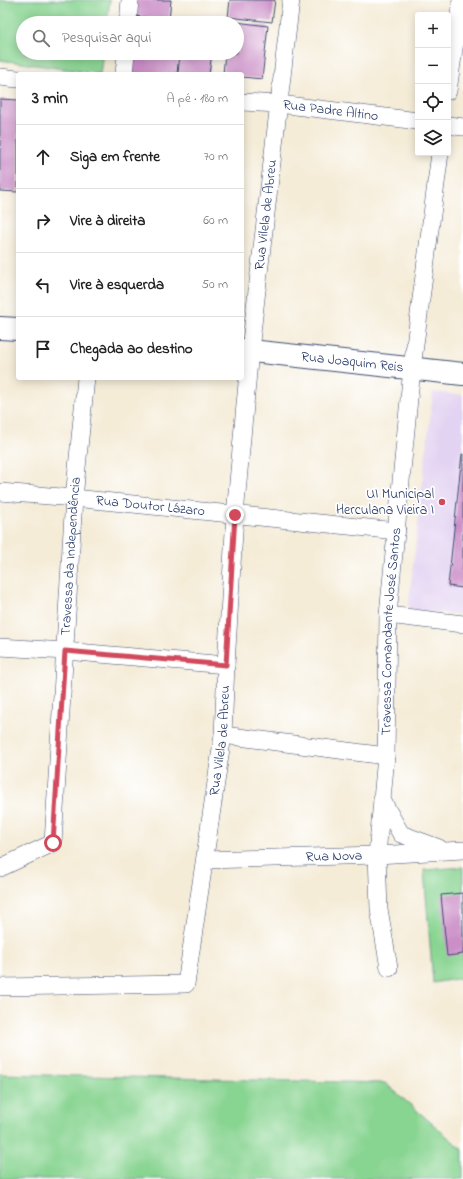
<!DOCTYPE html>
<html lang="pt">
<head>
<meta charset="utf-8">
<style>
  body { margin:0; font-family:"Indie Flower",sans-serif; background:#f2f2f2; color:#222 }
  .controls { position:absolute; right:12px; top:12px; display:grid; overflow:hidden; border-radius:4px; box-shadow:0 2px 10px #0003 }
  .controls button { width:36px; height:36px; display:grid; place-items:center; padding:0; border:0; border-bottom:1px solid #e0e0e0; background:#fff; color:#222; font:20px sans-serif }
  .stop { position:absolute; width:12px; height:12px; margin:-9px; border:3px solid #d1495b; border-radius:50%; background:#fff }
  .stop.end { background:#d1495b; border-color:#fff; box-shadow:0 1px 4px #0008 }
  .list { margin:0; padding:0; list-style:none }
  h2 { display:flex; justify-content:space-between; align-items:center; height:52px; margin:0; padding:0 16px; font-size:17px }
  h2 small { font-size:13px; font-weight:400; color:#767676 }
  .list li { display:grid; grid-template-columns:26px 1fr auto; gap:12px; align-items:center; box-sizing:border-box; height:64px; padding:0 16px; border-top:1px solid #e0e0e0 }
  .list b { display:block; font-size:15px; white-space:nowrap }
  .list em { font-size:13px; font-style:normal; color:#767676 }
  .icon { flex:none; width:22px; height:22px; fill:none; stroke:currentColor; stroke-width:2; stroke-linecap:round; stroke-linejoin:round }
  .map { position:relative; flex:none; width:463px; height:1179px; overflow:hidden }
  .search { position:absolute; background:#fff; box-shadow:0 2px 10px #0003; left:16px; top:16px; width:228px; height:44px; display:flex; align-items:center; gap:10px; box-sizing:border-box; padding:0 14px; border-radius:22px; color:#767676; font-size:15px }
  .panel { position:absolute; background:#fff; box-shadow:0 2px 10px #0003; left:16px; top:72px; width:228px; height:308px; border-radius:4px }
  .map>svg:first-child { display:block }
</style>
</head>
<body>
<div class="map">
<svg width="463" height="1179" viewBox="0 0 463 1179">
  <rect width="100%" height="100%" fill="#fff"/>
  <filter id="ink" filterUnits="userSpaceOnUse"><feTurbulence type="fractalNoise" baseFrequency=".025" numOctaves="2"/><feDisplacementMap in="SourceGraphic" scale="8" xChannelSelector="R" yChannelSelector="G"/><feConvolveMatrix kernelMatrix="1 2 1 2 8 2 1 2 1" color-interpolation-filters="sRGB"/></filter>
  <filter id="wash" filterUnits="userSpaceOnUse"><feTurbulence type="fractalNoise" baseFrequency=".012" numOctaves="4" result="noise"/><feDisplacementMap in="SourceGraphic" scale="16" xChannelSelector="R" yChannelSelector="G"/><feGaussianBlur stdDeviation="0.9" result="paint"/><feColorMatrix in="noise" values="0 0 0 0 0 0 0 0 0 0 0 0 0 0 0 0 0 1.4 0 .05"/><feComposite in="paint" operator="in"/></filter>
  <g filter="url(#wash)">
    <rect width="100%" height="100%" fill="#f5ecd8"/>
    <polygon fill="#e3d3f2" points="433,392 463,395 463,615 408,609"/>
    <g fill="#88d491" stroke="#528278">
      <polygon points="0,0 110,0 107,23 23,23 23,53 103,53 100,74 0,60"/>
      <polygon points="463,867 463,978 433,983 424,870"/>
      <polygon points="0,1074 385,1083 463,1150 463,1179 0,1179"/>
    </g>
    <g id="blocks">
      <g fill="#cb8ec7">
        <polygon points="136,0 171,0 169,20 134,16"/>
        <polygon points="230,0 275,0 272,22 228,17"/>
        <polygon points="131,17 169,22 169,23 131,23"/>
        <polygon points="228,21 268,26 262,79 242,77 242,74 223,74 225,53 237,53 237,23 228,23"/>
        <polygon points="128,53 179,53 177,74 126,74"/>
        <polygon points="180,53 212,53 209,74 178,74"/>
        <polygon points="0,99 18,100 18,192 0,191"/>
        <polygon points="462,454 463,454 463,588 448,586"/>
        <polygon points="463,893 463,954 447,956 441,895"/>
      </g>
    </g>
  </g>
  <g filter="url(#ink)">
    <use href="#blocks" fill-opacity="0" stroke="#3c4b70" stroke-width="1"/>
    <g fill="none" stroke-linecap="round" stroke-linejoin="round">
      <defs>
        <g id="street">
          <polyline points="128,23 130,0"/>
          <polyline points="124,74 126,53"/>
          <polyline points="0,77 18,79"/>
          <polyline points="448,91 461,0"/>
          <path id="s1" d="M 242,102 L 279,104 L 418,121"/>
          <polyline points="448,125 463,127"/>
          <path id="s2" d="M 0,492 L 74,498 L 397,531"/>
          <polyline points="388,615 463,624"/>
          <polyline points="0,647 65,651 226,665"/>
          <polyline points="223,735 386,756"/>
          <polyline points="382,800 401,834 439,848"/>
          <path id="s3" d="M 205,860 L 377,855 L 463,850"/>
          <path id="s4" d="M 0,868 L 53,843 L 74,498 L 86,378"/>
          <path id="s5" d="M 389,968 L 379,909 L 377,855 L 386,756 L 388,615 L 412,368 L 440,153"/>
          <path id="s6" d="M 0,987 L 186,984 L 223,735 L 226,665 L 235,515 L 250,350 L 291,0"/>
        </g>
        <g id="secondary">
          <polyline points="0,328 18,329"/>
          <path id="s7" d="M 242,350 L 463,374"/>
        </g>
      </defs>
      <use href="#street" stroke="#3c4b70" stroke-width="18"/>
      <use href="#secondary" stroke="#3c4b70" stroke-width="24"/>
      <use href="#street" stroke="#fff" stroke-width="17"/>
      <use href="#secondary" stroke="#fff" stroke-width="22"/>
    </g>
  </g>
  <g fill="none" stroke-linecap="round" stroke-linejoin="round" filter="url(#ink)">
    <polyline stroke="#d1495b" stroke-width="5" points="53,843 65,651 226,665 235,515"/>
  </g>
  <circle fill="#d1495b" stroke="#fff" stroke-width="1.5" cx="442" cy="502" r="4"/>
  <g text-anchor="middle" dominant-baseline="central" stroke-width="3.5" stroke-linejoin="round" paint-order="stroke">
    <g font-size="14" fill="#1b2f5e" stroke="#fff">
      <text stroke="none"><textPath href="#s1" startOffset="89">Rua Padre Altino</textPath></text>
      <text stroke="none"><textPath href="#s6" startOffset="960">Rua Vilela de Abreu</textPath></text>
      <text stroke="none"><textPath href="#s7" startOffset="111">Rua Joaquim Reis</textPath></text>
      <text stroke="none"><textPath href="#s2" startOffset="151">Rua Doutor Lázaro</textPath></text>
      <text stroke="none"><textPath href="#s4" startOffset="346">Travessa da Independência</textPath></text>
      <text stroke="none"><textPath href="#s5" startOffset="338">Travessa Comandante José Santos</textPath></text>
      <text stroke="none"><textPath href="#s6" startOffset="432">Rua Vilela de Abreu</textPath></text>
      <text stroke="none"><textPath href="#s3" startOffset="129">Rua Nova</textPath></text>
    </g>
    <g font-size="14" fill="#1b2f5e" stroke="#fff" text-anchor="end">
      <text x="434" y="494">UI Municipal<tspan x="434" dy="16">Herculana Vieira I</tspan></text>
    </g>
  </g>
</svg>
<div class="controls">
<button>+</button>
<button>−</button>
<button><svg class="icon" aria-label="locate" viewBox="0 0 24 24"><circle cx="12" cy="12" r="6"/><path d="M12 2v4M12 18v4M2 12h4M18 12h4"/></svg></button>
<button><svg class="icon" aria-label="layers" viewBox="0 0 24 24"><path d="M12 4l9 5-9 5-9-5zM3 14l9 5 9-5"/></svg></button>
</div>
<div class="stop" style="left:53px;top:843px"></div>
<div class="stop end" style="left:235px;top:515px"></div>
<div class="search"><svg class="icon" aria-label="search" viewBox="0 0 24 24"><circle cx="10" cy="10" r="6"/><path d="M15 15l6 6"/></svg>Pesquisar aqui</div>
<section class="panel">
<h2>3 min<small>A pé · 180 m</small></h2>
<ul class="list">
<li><svg class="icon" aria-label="ahead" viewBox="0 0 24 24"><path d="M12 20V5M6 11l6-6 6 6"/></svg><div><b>Siga em frente</b></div><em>70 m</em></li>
<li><svg class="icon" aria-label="right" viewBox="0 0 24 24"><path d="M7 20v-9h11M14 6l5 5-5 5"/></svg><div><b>Vire à direita</b></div><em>60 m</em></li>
<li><svg class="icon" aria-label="left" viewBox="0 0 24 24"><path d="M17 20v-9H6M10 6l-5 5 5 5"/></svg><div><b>Vire à esquerda</b></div><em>50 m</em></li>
<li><svg class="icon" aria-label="arrive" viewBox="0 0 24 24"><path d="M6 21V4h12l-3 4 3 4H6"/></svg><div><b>Chegada ao destino</b></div></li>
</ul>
</section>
</div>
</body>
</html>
